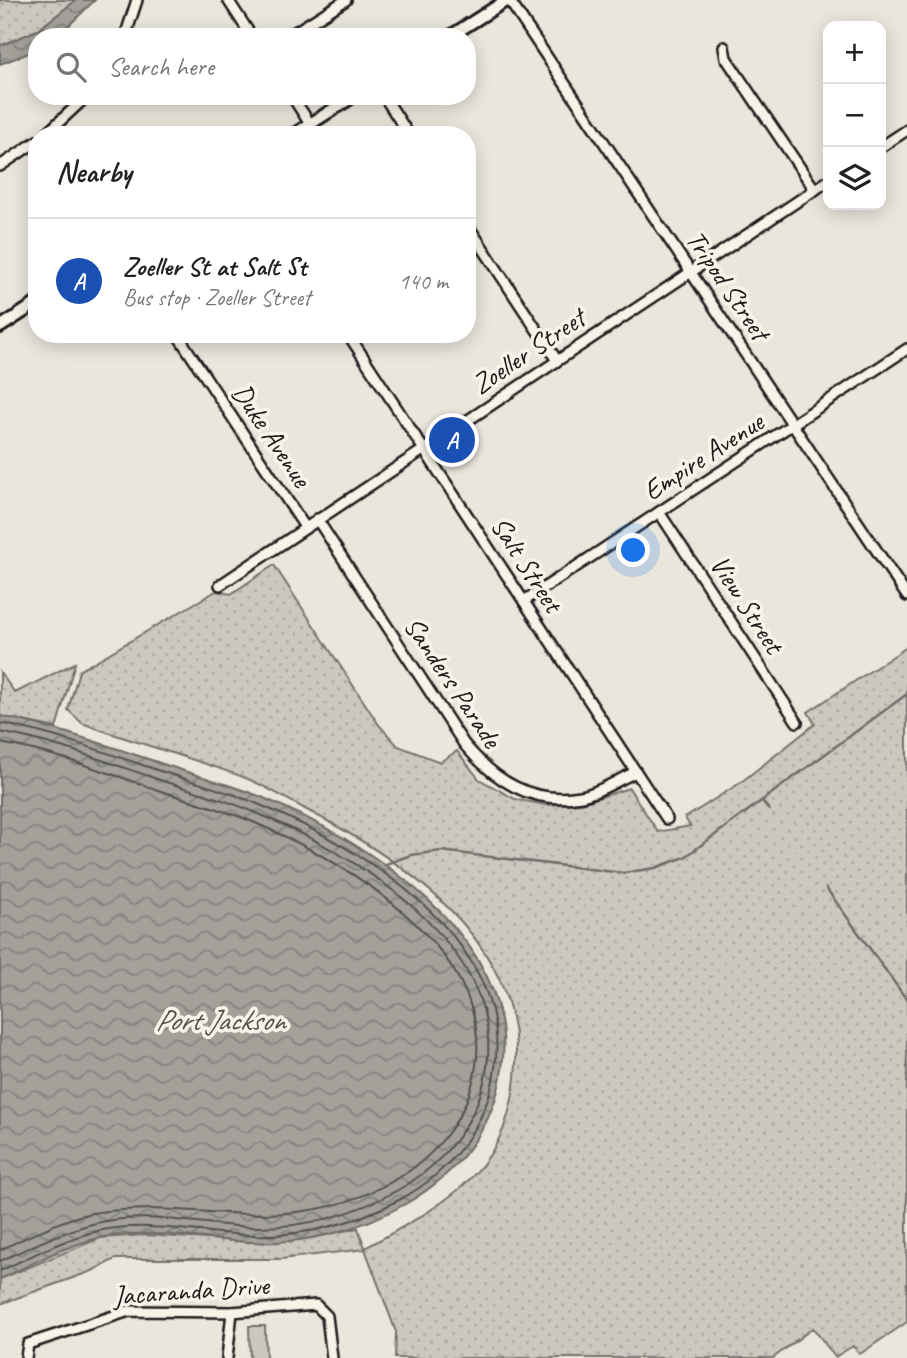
<!DOCTYPE html>
<html lang="en">
<head>
<meta charset="utf-8">
<style>
  body { margin:0; font-family:Caveat,sans-serif; background:#f6f6f6; color:#222 }
  .controls { position:absolute; right:21px; top:21px; display:grid; overflow:hidden; border-radius:14px; box-shadow:0 4px 18px #0003 }
  .controls button { width:63px; height:63px; display:grid; place-items:center; padding:0; border:0; border-bottom:2px solid #e0e0e0; background:#fff; color:#222; font:35px sans-serif }
  .you { position:absolute; left:634px; top:551px; width:24px; height:24px; margin:-18px; border:5px solid #fff; border-radius:50%; background:#1a73e8; box-shadow:0 0 0 10px #1a73e833 }
  .badge { display:grid; place-items:center; width:46px; height:46px; border-radius:50%; background:#1a73e8; color:#fff; font-size:23px; font-weight:700 }
  .pin { position:absolute; translate:-50% -50%; border:4px solid #fff; box-shadow:0 2px 7px #0006 }
  .list { margin:0; padding:0; list-style:none }
  h2 { display:flex; justify-content:space-between; align-items:center; height:91px; margin:0; padding:0 28px; font-size:30px }
  h2 small { font-size:23px; font-weight:400; color:#767676 }
  .list li { display:grid; grid-template-columns:46px 1fr auto; gap:21px; align-items:center; box-sizing:border-box; height:126px; padding:0 28px; border-top:2px solid #e0e0e0 }
  .list b { display:block; font-size:26px; white-space:nowrap }
  .list p { margin:0; font-size:23px; white-space:nowrap; color:#767676 }
  .list em { font-size:23px; font-style:normal; color:#767676 }
  .icon { flex:none; width:38px; height:38px; fill:none; stroke:currentColor; stroke-width:2; stroke-linecap:round; stroke-linejoin:round }
  .map { position:relative; flex:none; width:907px; height:1358px; overflow:hidden }
  .search { position:absolute; background:#fff; box-shadow:0 4px 18px #0003; left:28px; top:28px; width:448px; height:77px; display:flex; align-items:center; gap:18px; box-sizing:border-box; padding:0 24px; border-radius:28px; color:#767676; font-size:26px }
  .panel { position:absolute; background:#fff; box-shadow:0 4px 18px #0003; left:28px; top:126px; width:448px; height:217px; border-radius:28px }
  .map>svg:first-child { display:block }
</style>
</head>
<body>
<div class="map">
<svg width="907" height="1358" viewBox="0 0 907 1358">
  <defs>
    <pattern id="grass-dots" width="8" height="8" patternUnits="userSpaceOnUse" patternTransform="scale(1.75)"><rect width="8" height="8" fill="#ccc8c0"/><path d="M2 2h.1M6 6h.1" fill="none" stroke="#afaba4" stroke-width="1.8" stroke-linecap="round"/></pattern>
    <pattern id="water-waves" width="16" height="10" patternUnits="userSpaceOnUse" patternTransform="scale(1.75)"><rect width="16" height="10" fill="#a3a19a"/><path d="M0 5q4-4 8 0t8 0" fill="none" stroke="#84827d"/></pattern>
  </defs>
  <rect width="100%" height="100%" fill="#eae6dc"/>
  <filter id="ink" filterUnits="userSpaceOnUse"><feTurbulence type="fractalNoise" baseFrequency=".0143" numOctaves="2"/><feDisplacementMap in="SourceGraphic" scale="14" xChannelSelector="R" yChannelSelector="G"/><feConvolveMatrix kernelMatrix="1 2 1 2 8 2 1 2 1" color-interpolation-filters="sRGB"/></filter>
  <g filter="url(#ink)">
    <g fill="url(#grass-dots)" stroke="#74726e" stroke-width="2">
      <polygon points="0,0 76,0 38,30 0,46"/>
      <path d="M 274,565 L 379,725 L 398,746 L 440,762 L 457,751 L 479,779 L 515,799 L 546,805 L 582,803 L 629,788 L 658,832 L 690,826 L 685,818 L 740,783 L 815,724 L 808,712 L 907,647 L 907,1322 L 860,1354 L 853,1346 L 835,1357 L 813,1328 L 773,1358 L 395,1358 L 396,1332 L 365,1249 L 281,1259 L 115,1259 L 92,1271 L 0,1304 L 0,1279 L 100,1238 L 145,1235 L 253,1242 L 304,1239 L 358,1228 L 365,1248 C 450,1201 512,1170 516,1063 C 521,939 402,859 305,809 C 284,798 264,785 243,777 C 190,757 135,743 82,723 L 68,710 L 79,671 L 216,591 L 231,594 Z"/>
      <polygon points="75,663 56,728 0,716 0,672 15,693"/>
    </g>
    <polygon fill="#ccc8c0" stroke="#74726e" stroke-width="2" points="249,1326 265,1326 266,1358 250,1358"/>
    <g fill="url(#water-waves)" stroke="#6d6c68" stroke-width="2">
      <polygon points="76,0 95,0 57,37 37,37 37,50 0,64 0,46 38,30"/>
      <path d="M 0,716 C 56,727 109,746 163,764 C 195,775 228,784 259,796 C 365,840 520,935 502,1069 C 495,1127 457,1174 407,1203 C 360,1230 305,1245 250,1242 C 202,1240 148,1227 99,1238 C 65,1246 32,1264 0,1279 Z"/>
    </g>
    <g fill="none" stroke-linecap="round" stroke-linejoin="round">
      <g stroke="#52514e" stroke-width="2">
        <path d="M 0,723 C 55,734 107,753 160,771 C 194,782 228,791 260,805 C 361,847 513,938 495,1068 C 488,1125 450,1172 401,1199 C 355,1223 305,1237 252,1235 C 202,1234 148,1220 98,1231 C 64,1239 31,1256 0,1271"/>
        <path d="M 0,732 C 54,742 104,761 157,779 C 189,790 222,798 254,812 C 352,852 504,942 487,1067 C 479,1121 444,1164 398,1190 C 353,1215 304,1228 253,1227 C 201,1225 147,1211 96,1223 C 63,1231 30,1247 0,1261"/>
        <path d="M 0,743 C 53,752 102,771 152,788 C 186,800 220,808 253,822 C 344,861 493,947 476,1066 C 469,1116 436,1157 393,1181 C 287,1240 208,1199 99,1212 C 66,1216 30,1236 0,1250"/>
      </g>
      <g stroke="#6d6c68" stroke-width="2.5">
        <polyline points="763,802 769,810"/>
        <polyline points="386,864 411,855 441,851 623,873 655,868 685,857 907,694"/>
        <polyline points="826,888 907,1000"/>
      </g>
      <defs>
        <g id="minor">
          <polyline points="228,0 252,37"/>
          <polyline points="509,0 907,596"/>
          <polyline points="125,37 137,0"/>
          <polyline points="287,37 346,0"/>
          <polyline points="724,47 726,58 815,190"/>
          <polyline points="292,96 310,124"/>
          <polyline points="384,96 409,135"/>
          <polyline points="45,135 87,96"/>
          <polyline points="881,147 907,130"/>
          <polyline points="0,166 37,141"/>
          <polyline points="467,224 556,359"/>
          <polyline points="177,334 305,527"/>
          <polyline points="348,334 667,819"/>
          <polyline points="659,512 797,722"/>
          <path d="M 317,519 L 464,744 C 494,780 531,805 581,796 C 599,793 619,779 636,772"/>
          <polyline points="220,585 828,181"/>
          <polyline points="524,601 907,349"/>
          <polyline points="26,1358 28,1344 129,1311 232,1312 316,1305 327,1316 332,1358"/>
          <polyline points="227,1358 232,1312"/>
        </g>
        <g id="tertiary">
          <polyline points="449,37 507,0"/>
          <polyline points="293,135 354,96"/>
          <polyline points="0,327 37,303"/>
        </g>
      </defs>
      <use href="#minor" stroke="#1c1c1c" stroke-width="14"/>
      <use href="#tertiary" stroke="#1c1c1c" stroke-width="16"/>
      <use href="#minor" stroke="#f7f3e8" stroke-width="9"/>
      <use href="#tertiary" stroke="#f7f3e8" stroke-width="10"/>
    </g>
  </g>
  <g text-anchor="middle" dominant-baseline="central" stroke-width="7" stroke-linejoin="round" paint-order="stroke">
    <g font-size="28" fill="#1c1c1c" stroke="#f7f3e8">
      <text transform="translate(728 285) rotate(56)">Tripod Street</text>
      <text transform="translate(528 351) rotate(-34)">Zoeller Street</text>
      <text transform="translate(272 435) rotate(56)">Duke Avenue</text>
      <text transform="translate(703 456) rotate(-33)">Empire Avenue</text>
      <text transform="translate(527 564) rotate(57)">Salt Street</text>
      <text transform="translate(747 604) rotate(57)">View Street</text>
      <text transform="translate(453 682) rotate(56)">Sanders Parade</text>
      <text transform="translate(191 1290) rotate(-4)">Jacaranda Drive</text>
    </g>
    <g font-size="30" font-style="italic" fill="#52514e" stroke="#f7f3e8">
      <text x="220" y="1020">Port Jackson</text>
    </g>
  </g>
</svg>
<div class="controls">
<button>+</button>
<button>−</button>
<button><svg class="icon" aria-label="layers" viewBox="0 0 24 24"><path d="M12 4l9 5-9 5-9-5zM3 14l9 5 9-5"/></svg></button>
</div>
<div class="you"></div>
<div class="pin badge" style="left:452px;top:440px;background:#1a4fb4">A</div>
<div class="search"><svg class="icon" aria-label="search" viewBox="0 0 24 24"><circle cx="10" cy="10" r="6"/><path d="M15 15l6 6"/></svg>Search here</div>
<section class="panel">
<h2>Nearby<small></small></h2>
<ul class="list">
<li><span class="badge" style="background:#1a4fb4">A</span><div><b>Zoeller St at Salt St</b><p>Bus stop · Zoeller Street</p></div><em>140 m</em></li>
</ul>
</section>
</div>
</body>
</html>
